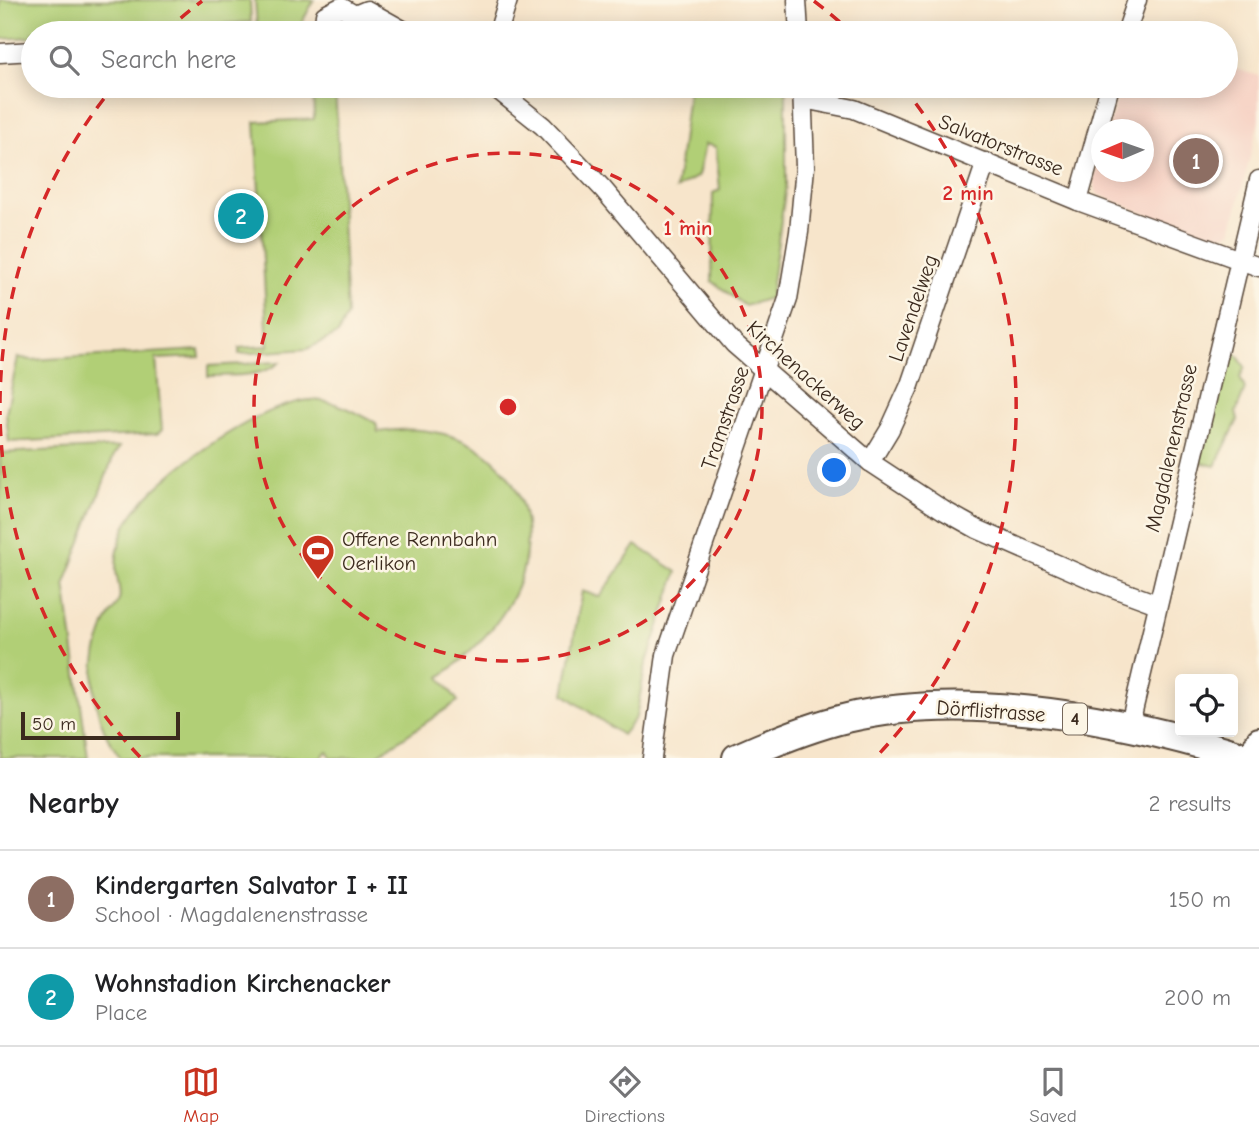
<!DOCTYPE html>
<html lang="en">
<head>
<meta charset="utf-8">
<style>
  body { margin:0; font-family:"Comic Neue",sans-serif; background:#f2f2f2; color:#202124 }
  .controls { position:absolute; right:21px; bottom:21px; display:grid; overflow:hidden; border-radius:7px; box-shadow:0 4px 18px #0003 }
  .controls button { width:63px; height:63px; display:grid; place-items:center; padding:0; border:0; border-bottom:2px solid #e0e0e0; background:#fff; color:#202124; font:35px sans-serif }
  .compass { position:absolute; left:1091px; top:119px; width:63px; height:63px; border-radius:50%; background:#fff; box-shadow:0 4px 18px #0003; rotate:268deg }
  .scale { position:absolute; left:21px; bottom:18px; width:159px; box-sizing:border-box; padding-left:7px; border:4px solid #3b2a1e; border-top:0; font-size:19px; line-height:24px; white-space:nowrap; color:#3b2a1e; -webkit-text-stroke:5px #fcf5e5; paint-order:stroke }
  .you { position:absolute; left:835px; top:471px; width:24px; height:24px; margin:-18px; border:5px solid #fff; border-radius:50%; background:#1a73e8; box-shadow:0 0 0 10px #1a73e833 }
  .badge { display:grid; place-items:center; width:46px; height:46px; border-radius:50%; background:#c8321e; color:#fff; font-size:23px; font-weight:700 }
  .pin { position:absolute; translate:-50% -50%; border:4px solid #fff; box-shadow:0 2px 7px #0006 }
  .list { margin:0; padding:0; list-style:none }
  h2 { display:flex; justify-content:space-between; align-items:center; height:91px; margin:0; padding:0 28px; font-size:30px }
  h2 small { font-size:23px; font-weight:400; color:#757577 }
  .list li { display:grid; grid-template-columns:46px 1fr auto; gap:21px; align-items:center; box-sizing:border-box; height:98px; padding:0 28px; border-top:2px solid #e0e0e0 }
  .list b { display:block; font-size:26px; white-space:nowrap }
  .list p { margin:0; font-size:23px; white-space:nowrap; color:#757577 }
  .list em { font-size:23px; font-style:normal; color:#757577 }
  .icon { flex:none; width:38px; height:38px; fill:none; stroke:currentColor; stroke-width:2; stroke-linecap:round; stroke-linejoin:round }
  .map { position:relative; flex:none; width:1259px; height:758px; overflow:hidden }
  .search { position:absolute; background:#fff; box-shadow:0 4px 18px #0003; left:21px; right:21px; top:21px; height:77px; display:flex; align-items:center; gap:18px; box-sizing:border-box; padding:0 24px; border-radius:38px; color:#757577; font-size:26px }
  .sheet { height:287px; background:#fff }
  nav { display:flex; justify-content:space-around; align-items:center; box-sizing:border-box; height:98px; border-top:2px solid #e0e0e0; background:#fff; font-size:19px; color:#757577 }
  nav a { display:grid; justify-items:center; gap:4px }
  nav .on { color:#c8321e }
  .map>svg:first-child { display:block }
</style>
</head>
<body>
<div class="map">
<svg width="1259" height="758" viewBox="0 0 1259 758">
  <rect width="100%" height="100%" fill="#fcf5e5"/>
  <filter id="ink" filterUnits="userSpaceOnUse"><feTurbulence type="fractalNoise" baseFrequency=".0143" numOctaves="2"/><feDisplacementMap in="SourceGraphic" scale="14" xChannelSelector="R" yChannelSelector="G"/><feConvolveMatrix kernelMatrix="1 2 1 2 8 2 1 2 1" color-interpolation-filters="sRGB"/></filter>
  <filter id="wash" filterUnits="userSpaceOnUse"><feTurbulence type="fractalNoise" baseFrequency=".00686" numOctaves="4" result="noise"/><feDisplacementMap in="SourceGraphic" scale="28" xChannelSelector="R" yChannelSelector="G"/><feGaussianBlur stdDeviation="1.57" result="paint"/><feColorMatrix in="noise" values="0 0 0 0 0 0 0 0 0 0 0 0 0 0 0 0 0 1.4 0 .05"/><feComposite in="paint" operator="in"/></filter>
  <g filter="url(#wash)">
    <rect width="100%" height="100%" fill="#f7e5cb"/>
    <polygon fill="#f6d2c4" points="1226,66 1259,76 1259,121 1231,232 1213,241 1097,194 1093,181 1101,151 1102,172 1144,172 1144,130 1108,129 1121,86 1226,86"/>
    <g fill="#b1cf76" stroke="#767c4a" stroke-width="2">
      <polygon points="0,0 250,0 251,22 81,33 33,33 33,37 0,39"/>
      <polygon points="255,0 314,0 300,26 257,28"/>
      <polygon points="313,86 335,86 347,315 338,334 307,349 239,354 239,348 268,346 255,122 314,119"/>
      <polygon points="689,86 786,87 786,185 770,298 745,306 712,281 713,193 720,190 716,147 705,144 698,176 676,189"/>
      <polygon points="199,350 200,357 156,359 162,430 157,434 9,442 6,413 18,357 31,360"/>
      <polygon points="1230,352 1237,355 1245,367 1240,377 1245,389 1236,412 1238,420 1215,466 1199,462"/>
      <path d="M 280,362 C 262,378 232,375 208,376 L 208,366 Z"/>
      <path d="M 312,400 C 337,401 354,411 376,423 L 378,432 C 470,416 547,477 522,573 C 511,614 473,653 440,677 L 458,701 L 373,758 L 332,758 L 327,751 L 320,758 L 121,758 C 92,720 86,673 104,628 C 107,618 115,610 119,600 C 122,592 116,578 116,569 C 116,555 120,540 125,528 C 145,481 262,401 312,400 Z"/>
      <polygon points="120,447 114,455 65,583 88,758 0,758 0,453"/>
      <polygon points="636,545 677,572 645,668 636,717 622,735 564,694 582,591 600,597"/>
    </g>
  </g>
  <g filter="url(#ink)">
    <g fill="none" stroke-linecap="round" stroke-linejoin="round">
      <defs>
        <g id="street">
          <polyline points="797,0 799,33"/>
          <polyline points="355,15 367,10 408,33"/>
          <polyline points="323,33 325,15 341,7 355,15 356,33"/>
          <polyline points="498,33 508,0"/>
          <polyline points="1126,33 1137,0"/>
          <polyline points="0,53 33,51"/>
          <polyline points="493,86 543,126 603,189 734,344 870,462 943,510 977,529 1100,583 1157,604"/>
          <polyline points="803,99 854,109 1078,201 1259,267"/>
          <polyline points="1078,201 1110,86"/>
          <polyline points="870,462 890,429 910,385 986,162"/>
          <polyline points="1129,728 1259,180"/>
          <polyline points="652,758 666,655 788,299 799,232 805,167 802,86"/>
        </g>
        <polyline id="secondary" points="1249,758 1259,740"/>
        <path id="primary" d="M 737,758 C 773,742 809,727 847,718 C 972,689 1127,720 1248,758"/>
      </defs>
      <use href="#street" stroke="#574638" stroke-width="21"/>
      <use href="#secondary" stroke="#574638" stroke-width="28"/>
      <use href="#primary" stroke="#574638" stroke-width="32"/>
      <use href="#street" stroke="#fff" stroke-width="18"/>
      <use href="#secondary" stroke="#fff" stroke-width="24"/>
      <use href="#primary" stroke="#fff" stroke-width="28"/>
    </g>
  </g>
  <g fill="none" stroke="#d62828" stroke-width="3.5" stroke-dasharray="12 9">
    <circle cx="508" cy="407" r="254"/>
    <path d="M140 757A508 508 0 0 1 0 411M0 403A508 508 0 0 1 113 87M165 32A508 508 0 0 1 202 1M814 1A508 508 0 0 1 851 32M903 87A508 508 0 0 1 876 757"/>
  </g>
  <defs>
    <symbol id="stadium-pin" viewBox="-11 -11 22 30"><path d="M0 17L-7.5 6A9.5 9.5 0 1 1 7.5 6Z" fill="#c8321e" stroke="#fcf5e5"/><path d="M0-5a6.5 5 0 1 0 0 10a6.5 5 0 1 0 0-10ZM-3.5-1.8h7v3.6h-7Z" fill="#fff"/></symbol>
  </defs>
  <g fill-rule="evenodd">
    <use href="#stadium-pin" x="299" y="532" width="38" height="52"/>
  </g>
  <g text-anchor="middle" dominant-baseline="central" stroke-width="5" stroke-linejoin="round" paint-order="stroke">
    <rect fill="#fcf5e5" stroke="#75675a" stroke-width="2" x="1063" y="703.5" width="24" height="31" rx="5"/>
    <g font-size="19" font-weight="bold" fill="#3b2a1e">
      <text x="1075" y="719">4</text>
    </g>
    <g font-size="21" fill="#3b2a1e" stroke="#fcf5e5">
      <text transform="translate(1001 145) rotate(22)">Salvatorstrasse</text>
      <text transform="translate(913 308) rotate(-71)">Lavendelweg</text>
      <text transform="translate(806 375) rotate(42)">Kirchenackerweg</text>
      <text transform="translate(725 418) rotate(-71)">Tramstrasse</text>
      <text transform="translate(1171 448) rotate(-77)">Magdalenenstrasse</text>
      <text transform="translate(991 711) rotate(4)">Dörflistrasse</text>
    </g>
    <g font-size="21" fill="#3b2a1e" stroke="#fcf5e5" text-anchor="start">
      <text x="342" y="539">Offene Rennbahn<tspan x="342" dy="24">Oerlikon</tspan></text>
    </g>
  </g>
  <circle cx="508" cy="407" r="10" fill="#d62828" stroke="#fcf5e5" stroke-width="3.5"/>
  <g font-size="21" text-anchor="middle" font-weight="bold" fill="#d62828" stroke="#fcf5e5" stroke-width="5" stroke-linejoin="round" paint-order="stroke">
    <text x="968" y="200">2 min</text>
    <text x="688" y="235">1 min</text>
  </g>
</svg>
<div class="controls">
<button><svg class="icon" aria-label="locate" viewBox="0 0 24 24"><circle cx="12" cy="12" r="6"/><path d="M12 2v4M12 18v4M2 12h4M18 12h4"/></svg></button>
</div>
<svg class="compass" viewBox="-18 -18 36 36"><path d="M0-13l5 13h-10z" fill="#e53935"/><path d="M0 13l5-13h-10z" fill="#757577"/></svg>
<div class="scale">50 m</div>
<div class="you"></div>
<div class="pin badge" style="left:1196px;top:161px;background:#8d6e63">1</div>
<div class="pin badge" style="left:241px;top:216px;background:#0f9aa8">2</div>
<div class="search"><svg class="icon" aria-label="search" viewBox="0 0 24 24"><circle cx="10" cy="10" r="6"/><path d="M15 15l6 6"/></svg>Search here</div>
</div>
<section class="sheet">
<h2>Nearby<small>2 results</small></h2>
<ul class="list">
<li><span class="badge" style="background:#8d6e63">1</span><div><b>Kindergarten Salvator I + II</b><p>School · Magdalenenstrasse</p></div><em>150 m</em></li>
<li><span class="badge" style="background:#0f9aa8">2</span><div><b>Wohnstadion Kirchenacker</b><p>Place</p></div><em>200 m</em></li>
</ul>
</section>
<nav>
<a class="on"><svg class="icon" aria-label="map" viewBox="0 0 24 24"><path d="M3 6l6-2 6 2 6-2v14l-6 2-6-2-6 2zM9 4v14M15 6v14"/></svg>Map</a>
<a><svg class="icon" aria-label="directions" viewBox="0 0 24 24"><path d="M12 3l9 9-9 9-9-9zM9 14v-3h6M13 9l2 2-2 2"/></svg>Directions</a>
<a><svg class="icon" aria-label="saved" viewBox="0 0 24 24"><path d="M7 4h10v16l-5-4-5 4z"/></svg>Saved</a>
</nav>
</body>
</html>
